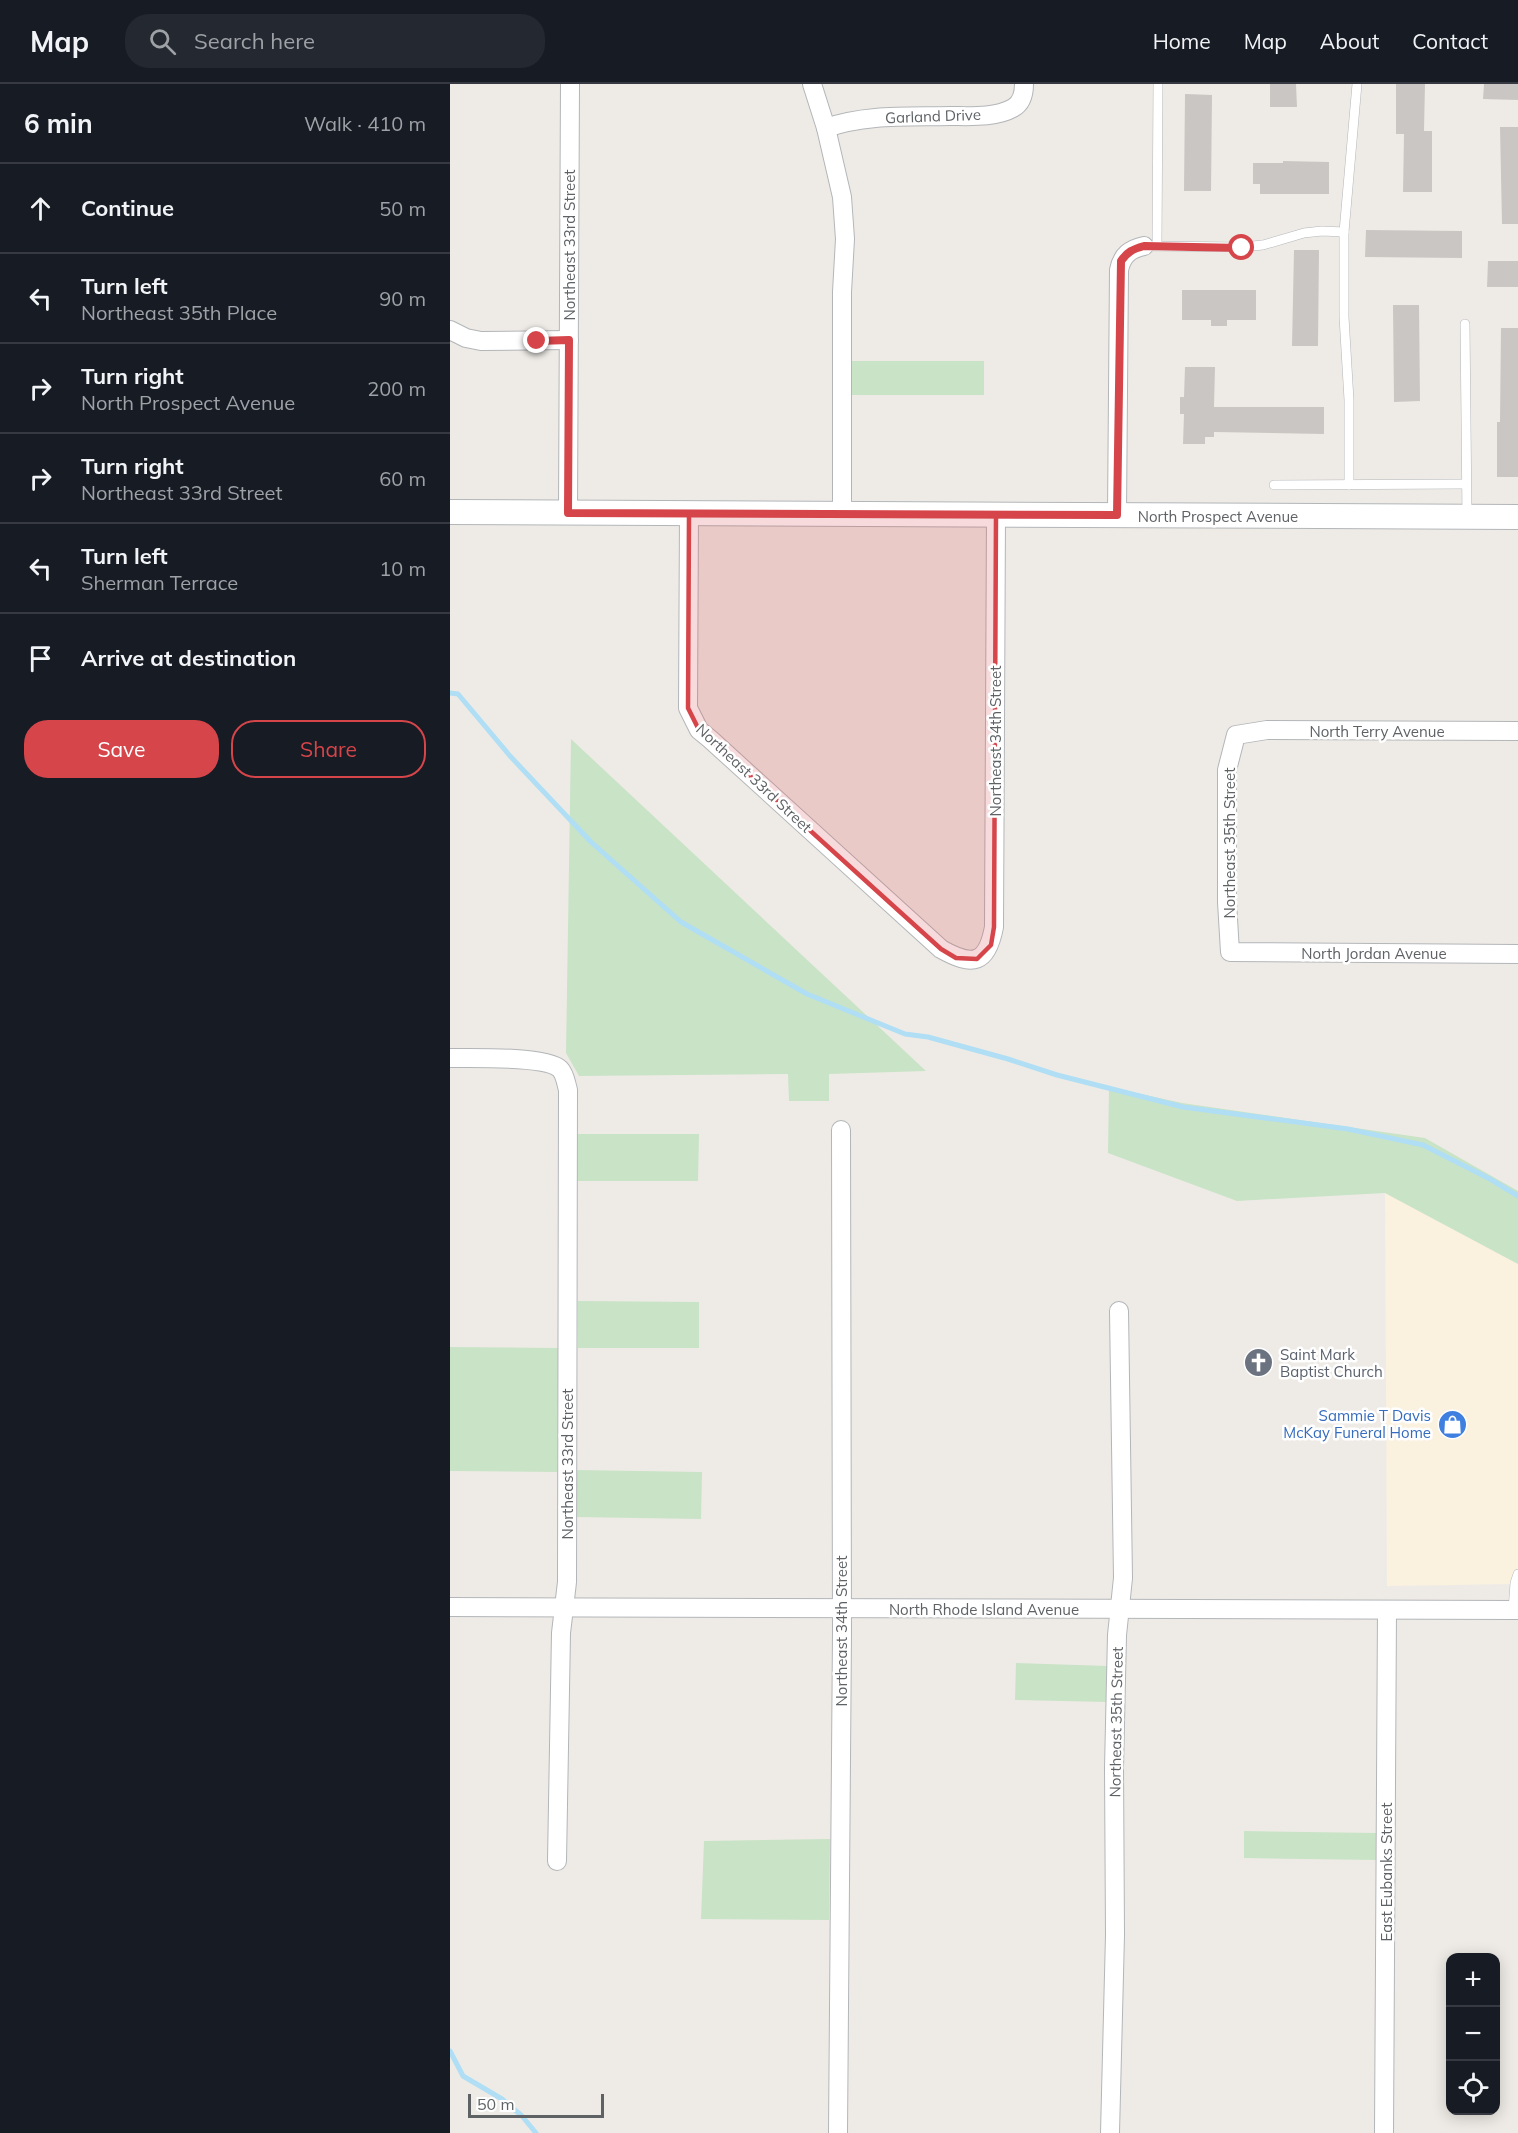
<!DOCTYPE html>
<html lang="en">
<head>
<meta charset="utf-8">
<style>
  body { margin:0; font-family:Mulish,sans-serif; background:#242831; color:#f1f3f6 }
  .controls { position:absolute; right:18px; bottom:18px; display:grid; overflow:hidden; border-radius:12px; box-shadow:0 3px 15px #0003 }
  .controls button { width:54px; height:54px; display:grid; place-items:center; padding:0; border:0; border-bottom:2px solid #363941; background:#171b24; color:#f1f3f6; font:30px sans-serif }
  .scale { position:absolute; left:18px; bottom:15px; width:136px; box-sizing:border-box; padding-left:6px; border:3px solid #5e6265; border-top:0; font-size:16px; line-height:21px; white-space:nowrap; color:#5e6265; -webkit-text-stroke:4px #fff; paint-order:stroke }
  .stop { position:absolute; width:18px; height:18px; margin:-14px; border:4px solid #d5454a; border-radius:50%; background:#fff }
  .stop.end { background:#d5454a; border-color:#fff; box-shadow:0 2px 6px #0008 }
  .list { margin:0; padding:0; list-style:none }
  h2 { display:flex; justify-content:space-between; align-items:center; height:78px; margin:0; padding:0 24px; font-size:26px }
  h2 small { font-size:20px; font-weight:400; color:#9ea1a6 }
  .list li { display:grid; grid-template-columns:39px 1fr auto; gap:18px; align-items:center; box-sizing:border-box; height:90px; padding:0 24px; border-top:2px solid #363941 }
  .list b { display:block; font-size:22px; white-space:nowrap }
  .list p { margin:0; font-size:20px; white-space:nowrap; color:#9ea1a6 }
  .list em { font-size:20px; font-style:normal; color:#9ea1a6 }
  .actions { display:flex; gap:12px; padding:18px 24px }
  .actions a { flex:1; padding:14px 0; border:2px solid #d5454a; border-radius:24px; text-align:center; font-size:21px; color:#d5454a }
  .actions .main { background:#d5454a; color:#fff }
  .icon { flex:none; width:33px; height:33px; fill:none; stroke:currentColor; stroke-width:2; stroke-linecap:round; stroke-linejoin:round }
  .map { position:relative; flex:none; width:1068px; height:2049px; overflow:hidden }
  header { display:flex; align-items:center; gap:36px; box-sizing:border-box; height:84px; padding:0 30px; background:#171b24; border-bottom:2px solid #363941 }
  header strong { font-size:28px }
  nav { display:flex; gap:33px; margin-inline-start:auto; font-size:21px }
  .search { width:420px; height:54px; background:#242831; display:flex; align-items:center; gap:15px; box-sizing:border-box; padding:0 21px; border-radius:24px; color:#9ea1a6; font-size:22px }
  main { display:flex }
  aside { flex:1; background:#171b24 }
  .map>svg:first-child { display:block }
</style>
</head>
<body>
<header>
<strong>Map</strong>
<div class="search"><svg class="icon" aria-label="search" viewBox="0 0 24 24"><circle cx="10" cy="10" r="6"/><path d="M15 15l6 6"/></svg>Search here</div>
<nav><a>Home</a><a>Map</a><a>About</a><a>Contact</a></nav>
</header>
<main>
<aside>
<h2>6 min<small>Walk · 410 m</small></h2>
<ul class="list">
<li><svg class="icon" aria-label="ahead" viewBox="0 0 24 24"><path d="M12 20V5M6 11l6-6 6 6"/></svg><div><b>Continue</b></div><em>50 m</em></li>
<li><svg class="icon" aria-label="left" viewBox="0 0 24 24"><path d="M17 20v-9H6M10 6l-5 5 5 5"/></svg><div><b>Turn left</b><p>Northeast 35th Place</p></div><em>90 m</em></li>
<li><svg class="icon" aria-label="right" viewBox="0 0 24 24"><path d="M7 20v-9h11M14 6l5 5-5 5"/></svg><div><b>Turn right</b><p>North Prospect Avenue</p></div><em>200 m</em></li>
<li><svg class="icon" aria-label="right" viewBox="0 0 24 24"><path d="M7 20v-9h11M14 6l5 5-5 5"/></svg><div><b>Turn right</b><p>Northeast 33rd Street</p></div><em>60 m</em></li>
<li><svg class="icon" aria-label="left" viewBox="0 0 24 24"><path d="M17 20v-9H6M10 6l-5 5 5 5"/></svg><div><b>Turn left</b><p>Sherman Terrace</p></div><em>10 m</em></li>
<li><svg class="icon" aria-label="arrive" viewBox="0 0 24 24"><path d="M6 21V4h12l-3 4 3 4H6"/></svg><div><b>Arrive at destination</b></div></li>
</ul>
<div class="actions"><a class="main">Save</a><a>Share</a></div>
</aside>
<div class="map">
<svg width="1068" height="2049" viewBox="0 0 1068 2049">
  <rect width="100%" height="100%" fill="#eeebe6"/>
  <polygon fill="#faf1df" points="935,1109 1068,1180 1068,1500 937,1502"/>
  <g fill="#c9e3c6">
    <rect x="399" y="277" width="135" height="34"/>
    <polygon points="121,655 476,987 379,990 379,1017 339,1017 338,990 129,992 116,969"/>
    <polygon points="659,1003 732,1019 975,1054 1068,1107 1068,1180 935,1109 787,1117 658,1069"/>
    <polygon points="123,1050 249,1050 248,1097 123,1097"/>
    <polygon points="128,1217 249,1218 249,1264 128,1264"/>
    <polygon points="0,1263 108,1264 107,1388 0,1387"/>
    <polygon points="126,1386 252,1388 251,1435 126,1433"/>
    <polygon points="566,1579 658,1582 658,1618 565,1616"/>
    <polygon points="794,1747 926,1749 926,1776 794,1774"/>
    <polygon points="380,1755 379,1836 251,1835 254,1757"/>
  </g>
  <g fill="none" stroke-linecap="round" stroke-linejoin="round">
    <g stroke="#afdef5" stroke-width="5">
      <polyline points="0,609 8,610 60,672 141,758 231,838 357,910 455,950 478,953 558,975 607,991 733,1023 898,1045 973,1061 1040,1095 1068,1112"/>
      <polyline points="0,1967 13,1992 52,2015 72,2032 86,2049"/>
    </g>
  </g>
  <g fill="#cac6c3">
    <polygon points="820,0 846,0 847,23 820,23"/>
    <polygon points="946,0 975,0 974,47 982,47 982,108 953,108 954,50 946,50"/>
    <polygon points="1034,0 1068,0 1068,16 1033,15"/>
    <polygon points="735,10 762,11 761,107 734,107"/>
    <polygon points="1050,43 1068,43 1068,140 1052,140"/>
    <polygon points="833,77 879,78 879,110 810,110 810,100 803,100 803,79 833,79"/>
    <polygon points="916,146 1012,147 1012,174 915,173"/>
    <polygon points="844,166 869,166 868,262 842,262"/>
    <polygon points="1038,177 1068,177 1068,203 1037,203"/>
    <polygon points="732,206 806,206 806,236 777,236 777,242 761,242 761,236 732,236"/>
    <polygon points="943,221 969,221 970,317 944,318"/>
    <polygon points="1051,244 1068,244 1068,393 1047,393 1047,338 1050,338"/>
    <polygon points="735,283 765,283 764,323 874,323 874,350 764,348 764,353 755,353 755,360 733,360 734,330 730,330 730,313 734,313"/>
  </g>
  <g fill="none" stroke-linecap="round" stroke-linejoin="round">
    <defs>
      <g id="lane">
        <polyline points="707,161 708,0"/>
        <polyline points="694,162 792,163 813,161 854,149 872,147 894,148"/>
        <polyline points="1015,240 1017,433"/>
        <polyline points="824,401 1016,400"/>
        <polyline points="899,401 899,316 894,233 894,148 907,0"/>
        <polyline points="1063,1526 1065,1499 1068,1490"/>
      </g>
      <g id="street">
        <polyline points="362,0 376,44 392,113 395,155 392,208 392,431"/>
        <path d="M 376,44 C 416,30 458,33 500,32 C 520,32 545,34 563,24 C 572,19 574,9 574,0"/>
        <polyline points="0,246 16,254 31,257 119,256"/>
        <polyline points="118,429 120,0"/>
        <path d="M 239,430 L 238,624 L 249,646 L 260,655 L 491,865 C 523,883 537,880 544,843 L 546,431"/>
        <path d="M 667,431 L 669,186 C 672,171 680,165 694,162"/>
        <polyline points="1068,647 817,646 786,651 777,686 777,818 780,868 1068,870"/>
        <path d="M 0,974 C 21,974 97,972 110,985 C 115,990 116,999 118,1006 L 117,1498 L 111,1549 L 107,1777"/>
        <polyline points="0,1523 1068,1526"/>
        <polyline points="388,2049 392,1549 391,1046"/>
        <polyline points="660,2049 665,1851 664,1684 667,1551 673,1494 669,1227"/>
        <polyline points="934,2049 937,1526"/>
      </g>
      <polyline id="secondary" points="0,428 1068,433"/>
    </defs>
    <use href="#lane" stroke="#b3b6b9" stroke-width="10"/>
    <use href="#street" stroke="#b3b6b9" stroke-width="20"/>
    <use href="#secondary" stroke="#b2b6b9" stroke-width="26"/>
    <use href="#lane" stroke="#fff" stroke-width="9"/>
    <use href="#street" stroke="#fff" stroke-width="18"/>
    <use href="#secondary" stroke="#fff" stroke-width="24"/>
  </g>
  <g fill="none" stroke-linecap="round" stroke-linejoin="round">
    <path stroke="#d5454a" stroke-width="8" d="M 87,257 L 119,256 L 118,429 L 667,431 L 671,177 C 677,168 683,165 694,162 L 792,164"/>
  </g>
  <path fill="#d5454a" fill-opacity="0.2" stroke="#d5454a" stroke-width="4.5" stroke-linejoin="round" d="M 239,430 L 546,431 L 544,843 L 541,861 L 527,875 L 506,874 L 491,865 L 249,646 L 238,624 Z"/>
  <defs>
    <symbol id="church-disc" viewBox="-11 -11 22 22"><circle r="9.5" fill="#6b7280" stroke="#fff"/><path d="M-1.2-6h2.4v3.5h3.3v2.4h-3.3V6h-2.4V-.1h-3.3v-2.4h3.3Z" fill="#fff"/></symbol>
    <symbol id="shop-disc" viewBox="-11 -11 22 22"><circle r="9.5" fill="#3f7fe0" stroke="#fff"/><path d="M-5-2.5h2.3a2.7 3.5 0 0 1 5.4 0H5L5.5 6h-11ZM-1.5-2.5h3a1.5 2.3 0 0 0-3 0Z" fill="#fff"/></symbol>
  </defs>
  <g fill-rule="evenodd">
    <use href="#church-disc" x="792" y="1262" width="33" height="33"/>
    <use href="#shop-disc" x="986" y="1324" width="33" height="33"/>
  </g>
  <g text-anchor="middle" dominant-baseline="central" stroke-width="5" stroke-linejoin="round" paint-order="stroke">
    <g font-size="15" fill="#5e6265" stroke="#fff">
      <text transform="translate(483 32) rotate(-2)">Garland Drive</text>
      <text transform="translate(119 161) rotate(-90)">Northeast 33rd Street</text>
      <text x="768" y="432">North Prospect Avenue</text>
      <text x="927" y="647">North Terry Avenue</text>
      <text transform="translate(545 657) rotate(-90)">Northeast 34th Street</text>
      <text transform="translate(304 694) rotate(43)">Northeast 33rd Street</text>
      <text transform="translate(779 759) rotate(-90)">Northeast 35th Street</text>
      <text x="924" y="869">North Jordan Avenue</text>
      <text transform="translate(117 1380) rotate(-90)">Northeast 33rd Street</text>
      <text x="534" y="1525">North Rhode Island Avenue</text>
      <text transform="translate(391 1547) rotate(-90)">Northeast 34th Street</text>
      <text transform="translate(666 1638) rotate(-89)">Northeast 35th Street</text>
      <text transform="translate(936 1788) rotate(-90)">East Eubanks Street</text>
    </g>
    <g font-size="15" fill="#5b616d" stroke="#fff" text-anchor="start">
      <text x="830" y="1270">Saint Mark<tspan x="830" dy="17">Baptist Church</tspan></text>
    </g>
    <g font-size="15" fill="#366cbe" stroke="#fff" text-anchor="end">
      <text x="981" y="1331">Sammie T Davis<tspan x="981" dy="17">McKay Funeral Home</tspan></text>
    </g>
  </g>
</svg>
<div class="controls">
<button>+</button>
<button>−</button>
<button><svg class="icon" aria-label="locate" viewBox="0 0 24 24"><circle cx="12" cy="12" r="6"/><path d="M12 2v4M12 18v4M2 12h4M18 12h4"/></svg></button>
</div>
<div class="scale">50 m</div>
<div class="stop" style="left:792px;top:164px"></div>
<div class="stop end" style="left:87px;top:257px"></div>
</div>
</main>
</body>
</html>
